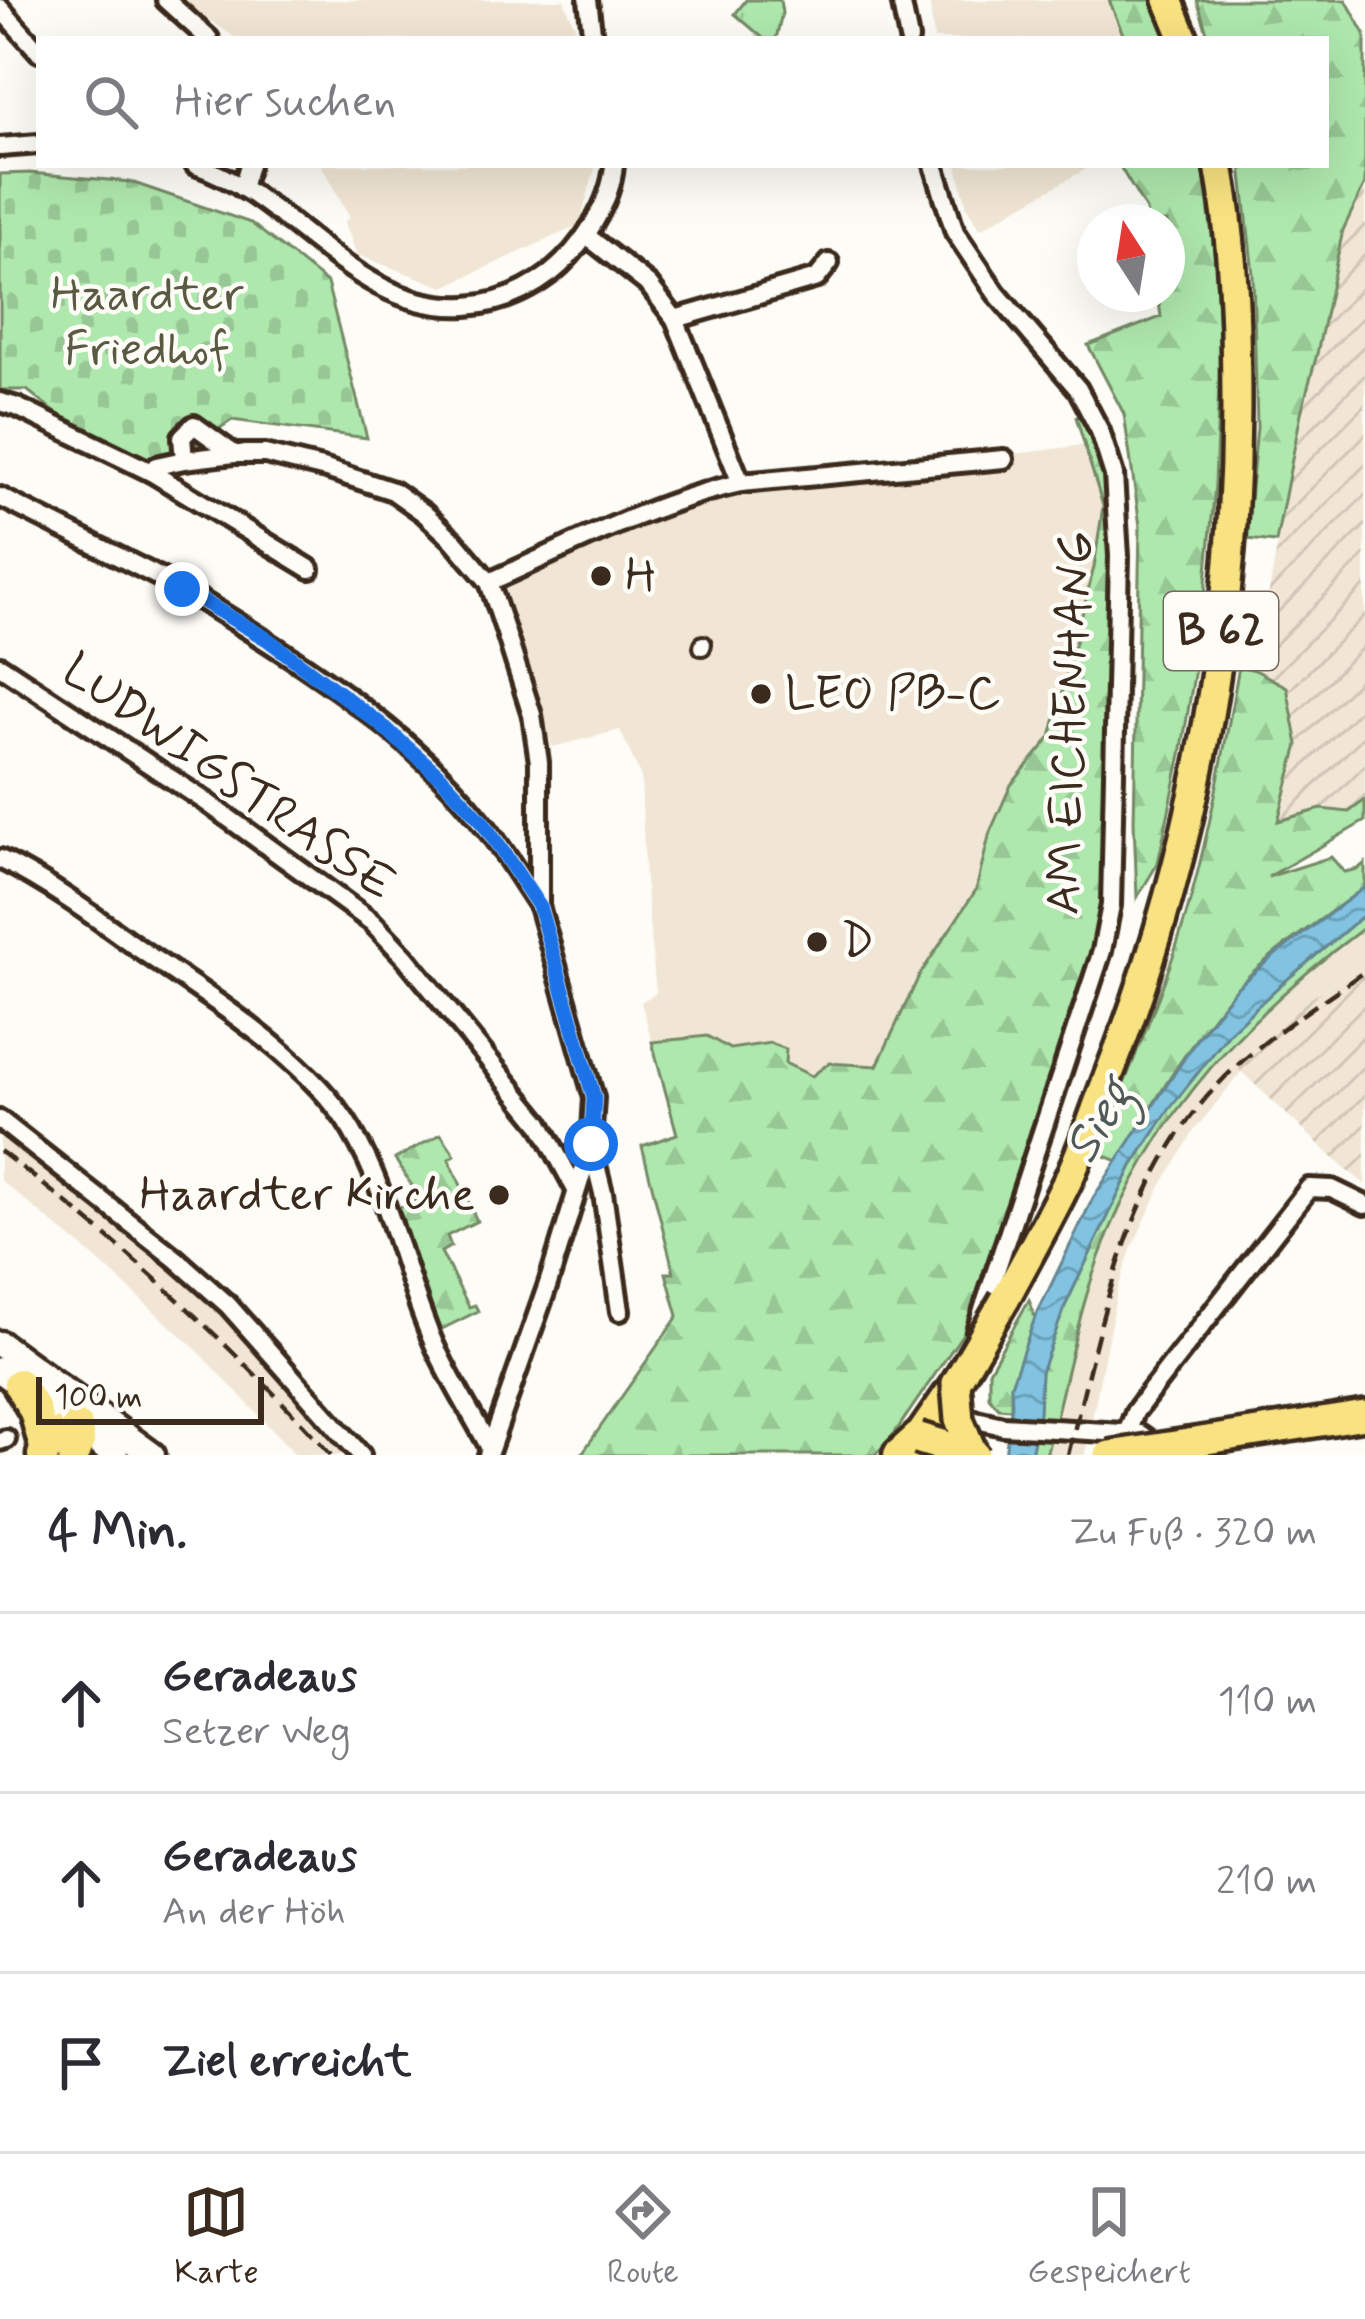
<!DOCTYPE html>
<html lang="de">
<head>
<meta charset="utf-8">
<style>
  body { margin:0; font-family:Mynerve,sans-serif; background:#f2f2f3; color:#2b2b33 }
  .compass { position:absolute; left:1077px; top:204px; width:108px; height:108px; border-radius:50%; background:#fff; box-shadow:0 12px 48px #0002; rotate:348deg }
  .scale { position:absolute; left:36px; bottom:30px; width:228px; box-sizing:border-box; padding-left:12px; border:6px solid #3b2a1e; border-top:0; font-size:33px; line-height:42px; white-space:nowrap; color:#3b2a1e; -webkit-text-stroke:9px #fdfcf7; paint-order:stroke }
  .stop { position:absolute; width:36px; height:36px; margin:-27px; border:9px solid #1a73e8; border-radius:50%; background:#fff }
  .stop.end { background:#1a73e8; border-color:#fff; box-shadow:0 3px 12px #0008 }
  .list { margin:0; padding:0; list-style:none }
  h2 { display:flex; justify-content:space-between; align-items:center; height:156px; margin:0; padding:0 48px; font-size:51px }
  h2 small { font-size:39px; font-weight:400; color:#7c7c81 }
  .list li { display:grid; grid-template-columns:78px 1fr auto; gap:36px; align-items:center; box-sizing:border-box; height:180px; padding:0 48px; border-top:3px solid #e1e1e2 }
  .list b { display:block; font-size:45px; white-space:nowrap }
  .list p { margin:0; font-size:39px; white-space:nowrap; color:#7c7c81 }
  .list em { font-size:39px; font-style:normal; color:#7c7c81 }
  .icon { flex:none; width:66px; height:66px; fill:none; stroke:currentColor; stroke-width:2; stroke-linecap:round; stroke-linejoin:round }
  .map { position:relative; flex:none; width:1365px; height:1455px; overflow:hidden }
  .search { position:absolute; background:#fff; box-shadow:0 12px 48px #0002; left:36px; right:36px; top:36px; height:132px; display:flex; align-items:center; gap:30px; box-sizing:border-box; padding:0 42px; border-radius:0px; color:#7c7c81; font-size:45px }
  .sheet { height:696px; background:#fff }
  nav { display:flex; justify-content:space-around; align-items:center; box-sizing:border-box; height:168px; border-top:3px solid #e1e1e2; background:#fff; font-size:33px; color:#7c7c81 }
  nav a { display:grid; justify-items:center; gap:6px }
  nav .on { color:#3b2a1e }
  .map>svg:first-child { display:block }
</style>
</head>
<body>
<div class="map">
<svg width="1365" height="1455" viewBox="0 0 1365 1455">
  <defs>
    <pattern id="industrial-furrows" width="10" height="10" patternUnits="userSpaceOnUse" patternTransform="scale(3)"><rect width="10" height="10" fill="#f1e6d5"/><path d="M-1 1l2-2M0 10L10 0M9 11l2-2" fill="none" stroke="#d0c5b6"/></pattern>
    <pattern id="forest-firs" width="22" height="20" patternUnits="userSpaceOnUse" patternTransform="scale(3)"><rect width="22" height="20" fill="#aee8ad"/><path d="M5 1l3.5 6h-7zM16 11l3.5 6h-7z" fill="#97c794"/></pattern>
    <pattern id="cemetery-stones" width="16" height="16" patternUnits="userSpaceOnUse" patternTransform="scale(3)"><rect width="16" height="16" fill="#aee8ad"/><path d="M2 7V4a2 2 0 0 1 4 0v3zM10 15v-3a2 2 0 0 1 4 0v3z" fill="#97c794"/></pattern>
    <pattern id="park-tufts" width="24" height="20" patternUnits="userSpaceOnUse" patternTransform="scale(3)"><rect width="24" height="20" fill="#aee8ad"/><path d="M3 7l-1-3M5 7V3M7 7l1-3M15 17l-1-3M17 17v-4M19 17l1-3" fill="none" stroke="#97c794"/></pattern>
    <pattern id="water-waves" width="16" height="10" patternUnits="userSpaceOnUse" patternTransform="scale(3)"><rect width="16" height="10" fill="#81c3e1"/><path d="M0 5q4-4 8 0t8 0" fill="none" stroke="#6b9fb6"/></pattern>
  </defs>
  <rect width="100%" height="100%" fill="#fdfcf7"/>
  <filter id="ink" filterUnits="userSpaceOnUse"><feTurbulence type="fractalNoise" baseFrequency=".00833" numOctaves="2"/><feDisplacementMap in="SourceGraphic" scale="24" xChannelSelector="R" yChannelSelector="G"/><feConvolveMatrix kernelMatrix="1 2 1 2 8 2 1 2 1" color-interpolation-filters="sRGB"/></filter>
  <g filter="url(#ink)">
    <g fill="#f1e6d5">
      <polygon points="181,0 564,0 580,39 237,39"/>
      <polygon points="929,0 1109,0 1125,39 934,39"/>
      <polygon points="321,165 596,165 579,225 444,287 357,255 344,221 350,218"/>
      <polygon points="957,165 1093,165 980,229 967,208"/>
      <polygon points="1084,445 1103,506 1094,567 1051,737 1011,785 990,832 976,890 919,976 877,1066 829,1063 812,1076 785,1063 770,1043 730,1049 707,1036 652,1042 641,1002 656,993 645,880 641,777 620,730 552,747 506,589 712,493"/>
      <polygon points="1365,927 1365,959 1288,1015 1234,1064 1241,1072 1194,1131 1160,1188 1131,1250 1117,1292 1085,1455 1046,1455 1087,1294 1113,1224 1145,1158 1168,1120 1188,1092 1247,1026 1320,960"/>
      <polygon points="0,1128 46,1160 228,1319 349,1455 296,1455 198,1351 93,1256 0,1180"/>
    </g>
    <g fill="url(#industrial-furrows)">
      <polygon points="1365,184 1365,800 1349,812 1321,809 1277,821 1286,687 1255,670 1301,413 1317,354 1343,230"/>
      <polygon points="1365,959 1365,1184 1344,1168 1233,1064 1288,1015"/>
    </g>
    <g fill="url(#forest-firs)" stroke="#748966" stroke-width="3">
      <polygon points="1109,0 1151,0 1167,39 1125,39"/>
      <polygon points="1197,0 1346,0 1365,34 1365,184 1343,230 1317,354 1301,413 1276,542 1246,539 1257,428 1253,274 1241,165 1326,165 1326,39 1209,39"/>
      <polygon points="1119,165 1203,165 1215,259 1220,353 1215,485 1202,626 1181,754 1158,863 1137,898 1134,822 1140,526 1124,414 1088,345 1161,317 1158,294 1167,294 1167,222 1148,222 1146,210"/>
      <polygon points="1076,417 1085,417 1097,444 1110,491 1115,571 1108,654 1108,797 1103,907 1071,1019 982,1275 977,1313 894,1434 875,1455 581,1455 678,1316 666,1273 674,1273 642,1146 677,1134 652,1042 707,1036 730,1049 770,1043 786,1049 785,1063 812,1076 829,1063 877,1066 919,976 976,890 990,832 1011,785 1051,737 1094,567 1103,506"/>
      <path d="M 1239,666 L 1255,670 L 1287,687 L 1298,745 L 1278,821 L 1321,809 L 1349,812 L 1365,800 L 1365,821 L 1268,877 L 1331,857 L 1344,872 L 1358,869 L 1365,863 L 1365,887 C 1322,920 1270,951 1234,991 C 1189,1042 1154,1104 1118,1161 L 1097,1153 C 1126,1075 1161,999 1185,919 C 1209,836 1224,751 1239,666 Z"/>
      <path d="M 1365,914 L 1365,927 C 1235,1023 1133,1137 1087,1294 C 1071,1347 1061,1402 1046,1455 L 1031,1455 L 1039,1412 L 1041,1372 L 1065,1306 L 1132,1166 L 1170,1108 L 1230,1032 L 1278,987 Z"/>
      <polygon points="441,1134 455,1155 449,1159 477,1221 447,1236 451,1246 441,1252 469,1307 475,1305 478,1311 440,1330 398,1208 420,1199 395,1159"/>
      <polygon points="1029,1300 1035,1318 1011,1385 1011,1409 999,1408 989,1397 989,1371"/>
    </g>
    <polygon fill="url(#cemetery-stones)" stroke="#748966" stroke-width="3" points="30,173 131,182 251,223 327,283 367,438 232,420 176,458 128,457 82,434 27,390 0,390 0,174"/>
    <polygon fill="url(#park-tufts)" stroke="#748966" stroke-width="3" points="746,0 780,0 782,13 776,39 764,39 735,14"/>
    <polygon fill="url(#water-waves)" stroke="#658693" stroke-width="3" points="1365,887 1365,914 1278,987 1230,1032 1170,1108 1132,1166 1065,1306 1041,1372 1039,1412 1031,1455 1005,1455 1012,1404 1011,1385 1035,1318 1093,1198 1199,1036 1235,989 1271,958"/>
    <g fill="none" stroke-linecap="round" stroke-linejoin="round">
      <defs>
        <polyline id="pedestrian" points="702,647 703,644"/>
        <g id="minor">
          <polyline points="166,0 209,39"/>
          <polyline points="588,0 593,39"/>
          <polyline points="901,0 909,39"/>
          <polyline points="0,8 39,52"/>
          <polyline points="0,147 39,144"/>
          <path d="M 195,165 C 293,197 355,313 467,306 C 499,304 526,292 551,273 C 581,249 611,204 614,165"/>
          <polyline points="934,165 955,232 996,293 1078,389 1100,431 1114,475 1119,556 1111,905 1102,951 976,1331"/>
          <polyline points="242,188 249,165"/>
          <polyline points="587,236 649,285 675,319 741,483"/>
          <polyline points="675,319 817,278 829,263"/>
          <polyline points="0,402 17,407 151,472 156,466 184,460 234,454 265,454 326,469 393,491 424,513 454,541 489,582 505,630 532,715 539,762 539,906 594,1098 591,1145 548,1284 488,1455"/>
          <polyline points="184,460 182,437 194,425 234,454"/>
          <polyline points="151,472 310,569"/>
          <polyline points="0,497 171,583"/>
          <path d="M 489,582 C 571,546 653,502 741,483 L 1004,459"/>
          <path d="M 182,589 C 282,649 409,728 481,821 C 502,847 520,878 539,906"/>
          <polyline points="0,666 205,801 372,922 406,958 540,1123 576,1190"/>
          <path d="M 0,859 C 49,883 94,916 138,948 C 205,994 312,1061 352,1131 C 391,1197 403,1274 434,1344 C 450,1380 472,1414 490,1448"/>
          <polyline points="0,1120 176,1259 228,1305 361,1455"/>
          <polyline points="591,1145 603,1193 620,1311"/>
          <polyline points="976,1420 1003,1426 1140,1434 1147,1439 1152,1455"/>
          <polyline points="1127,1433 1135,1412 1150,1392 1309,1188 1332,1189 1365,1205"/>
          <polyline points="0,1441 6,1439"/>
        </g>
        <g id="secondary">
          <polyline points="0,1344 152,1455"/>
          <polyline points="0,1370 115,1455"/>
        </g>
        <g id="primary">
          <polyline points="1168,0 1184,39"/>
          <path d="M 1005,1299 C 1027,1259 1049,1219 1069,1178 C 1083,1148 1093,1116 1105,1085 C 1190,871 1235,640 1236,410 C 1236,328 1234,246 1219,165"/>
          <polyline points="1188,1443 1365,1415"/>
          <polyline points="927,1454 918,1438 956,1383"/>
        </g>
        <g id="trunk">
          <polyline points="19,1384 35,1411 45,1447"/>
          <path d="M 43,1455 C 48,1439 62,1431 77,1427 L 79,1441 L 73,1455"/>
          <polyline points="899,1455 918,1438"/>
        </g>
      </defs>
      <use href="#pedestrian" stroke="#3b2a1e" stroke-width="22"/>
      <use href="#minor" stroke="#3b2a1e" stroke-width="26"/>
      <use href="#secondary" stroke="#3b2a1e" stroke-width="33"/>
      <use href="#primary" stroke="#3b2a1e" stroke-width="36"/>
      <use href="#trunk" stroke="#3b2a1e" stroke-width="39"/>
      <use href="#pedestrian" stroke="#fdfcf7" stroke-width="14"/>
      <use href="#minor" stroke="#fdfcf7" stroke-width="16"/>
      <use href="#secondary" stroke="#fdfcf7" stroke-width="24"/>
      <use href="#primary" stroke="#f8e281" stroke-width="27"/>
      <use href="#trunk" stroke="#f8e281" stroke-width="30"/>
      <g stroke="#3b2a1e" stroke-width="4.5" stroke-dasharray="18 9" stroke-linecap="butt">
        <path d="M 0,1151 C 120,1241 231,1344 331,1455"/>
        <path d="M 1068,1455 C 1104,1316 1126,1166 1239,1064 C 1278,1029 1323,1001 1365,971"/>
      </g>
      <defs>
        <g id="primary-bridge">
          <polyline points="974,1455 959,1420 956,1383 1005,1299"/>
          <polyline points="1109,1455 1188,1443"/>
        </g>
        <polyline id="trunk-bridge" points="918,1438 974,1455"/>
      </defs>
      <use href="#primary-bridge" stroke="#3b2a1e" stroke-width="36" stroke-linecap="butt"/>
      <use href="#trunk-bridge" stroke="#3b2a1e" stroke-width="39" stroke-linecap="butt"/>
      <use href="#primary-bridge" stroke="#f8e281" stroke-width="27"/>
      <use href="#trunk-bridge" stroke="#f8e281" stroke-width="30"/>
    </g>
  </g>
  <g fill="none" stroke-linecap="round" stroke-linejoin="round" filter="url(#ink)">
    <polyline stroke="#1a73e8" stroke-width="15" points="182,589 267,639 379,723 442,778 482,821 539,906 594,1098 591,1144"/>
  </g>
  <g fill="#3b2a1e" stroke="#fdfcf7" stroke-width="4.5">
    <circle cx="601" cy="576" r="12"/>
    <circle cx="761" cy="694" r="12"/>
    <circle cx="817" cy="942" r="12"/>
    <circle cx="499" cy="1195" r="12"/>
  </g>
  <g text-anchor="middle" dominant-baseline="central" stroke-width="9" stroke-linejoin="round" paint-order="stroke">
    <rect fill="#fdfcf7" stroke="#75695f" stroke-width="3" x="1164" y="592" width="114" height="78" rx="9"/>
    <g font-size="45" font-weight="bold" fill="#3b2a1e">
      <text x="1221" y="631">B 62</text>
    </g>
    <g font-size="48" fill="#585a42" stroke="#fdfcf7">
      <text x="147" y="295">Haardter<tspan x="147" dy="55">Friedhof</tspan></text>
    </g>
    <g font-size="48" fill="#3b2a1e" stroke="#fdfcf7" text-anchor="start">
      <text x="625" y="576">H</text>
      <text x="785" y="694">LEO PB-C</text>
      <text x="841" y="942">D</text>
      <text x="475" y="1195" text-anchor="end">Haardter Kirche</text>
    </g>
    <g font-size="48" fill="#3b2a1e" stroke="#fdfcf7">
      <text transform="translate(1071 723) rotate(-88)">AM EICHENHANG</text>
      <text transform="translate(228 778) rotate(35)">LUDWIGSTRASSE</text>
    </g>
    <g font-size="51" font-style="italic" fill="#505858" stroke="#fdfcf7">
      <text transform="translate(1100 1122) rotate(-59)">Sieg</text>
    </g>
  </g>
</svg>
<svg class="compass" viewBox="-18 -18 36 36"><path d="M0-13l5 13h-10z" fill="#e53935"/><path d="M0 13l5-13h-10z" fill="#7c7c81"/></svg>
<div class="scale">100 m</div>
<div class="stop" style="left:591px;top:1144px"></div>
<div class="stop end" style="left:182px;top:589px"></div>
<div class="search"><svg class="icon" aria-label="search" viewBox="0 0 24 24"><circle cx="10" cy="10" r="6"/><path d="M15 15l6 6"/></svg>Hier suchen</div>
</div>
<section class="sheet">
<h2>4 Min.<small>Zu Fuß · 320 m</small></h2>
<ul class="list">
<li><svg class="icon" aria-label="ahead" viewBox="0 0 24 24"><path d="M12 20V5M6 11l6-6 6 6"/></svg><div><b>Geradeaus</b><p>Setzer Weg</p></div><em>110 m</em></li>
<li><svg class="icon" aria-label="ahead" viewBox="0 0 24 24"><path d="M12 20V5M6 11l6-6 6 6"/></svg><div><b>Geradeaus</b><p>An der Höh</p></div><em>210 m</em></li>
<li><svg class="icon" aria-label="arrive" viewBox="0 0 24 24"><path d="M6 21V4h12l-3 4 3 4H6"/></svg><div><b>Ziel erreicht</b></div></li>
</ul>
</section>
<nav>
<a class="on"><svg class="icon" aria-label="map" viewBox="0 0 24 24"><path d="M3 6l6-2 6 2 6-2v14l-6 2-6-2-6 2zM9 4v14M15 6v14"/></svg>Karte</a>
<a><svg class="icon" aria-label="directions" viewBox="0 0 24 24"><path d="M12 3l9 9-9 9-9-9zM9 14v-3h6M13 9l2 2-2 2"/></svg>Route</a>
<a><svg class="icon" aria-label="saved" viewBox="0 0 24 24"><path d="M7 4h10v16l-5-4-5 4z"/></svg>Gespeichert</a>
</nav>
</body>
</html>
